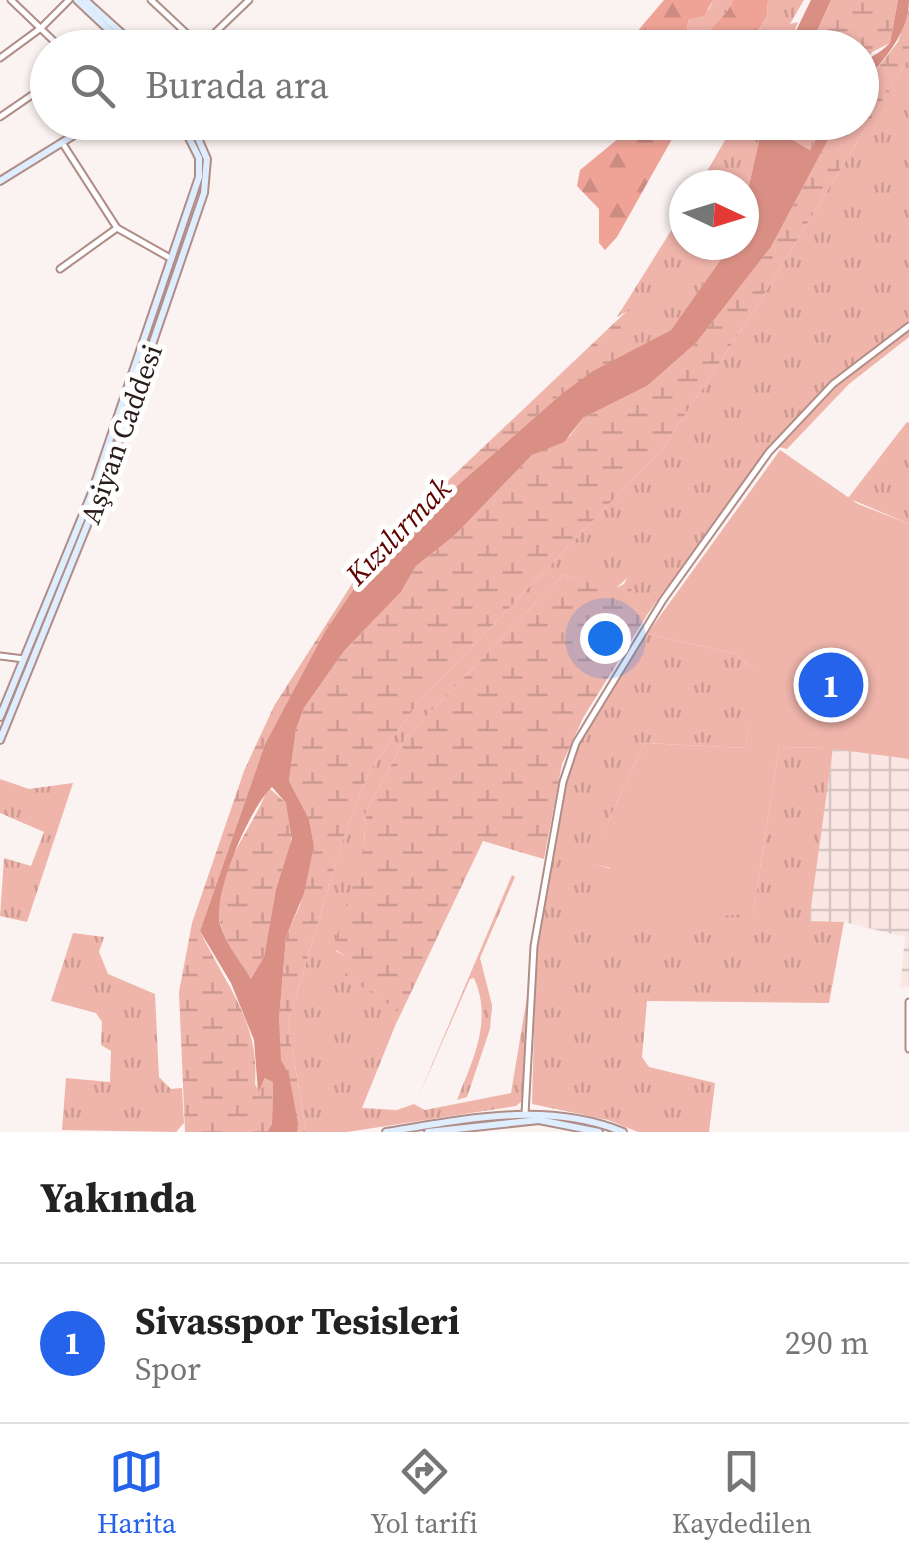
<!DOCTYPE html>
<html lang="tr">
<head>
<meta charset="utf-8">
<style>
  body { margin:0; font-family:"Source Serif 4",serif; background:#f2f2f2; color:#222 }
  .compass { position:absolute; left:669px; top:170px; width:90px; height:90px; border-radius:50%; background:#fff; box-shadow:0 2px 8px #0004; rotate:94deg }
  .you { position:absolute; left:605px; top:638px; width:35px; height:35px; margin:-25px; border:8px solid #fff; border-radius:50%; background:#1a73e8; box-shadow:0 0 0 15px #1a73e833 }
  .badge { display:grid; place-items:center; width:65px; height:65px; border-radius:50%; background:#2563eb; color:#fff; font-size:32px; font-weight:700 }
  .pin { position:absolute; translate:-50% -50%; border:5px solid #fff; box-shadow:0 2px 10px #0006 }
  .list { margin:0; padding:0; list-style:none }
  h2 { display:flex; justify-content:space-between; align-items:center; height:130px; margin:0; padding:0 40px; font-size:42px }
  h2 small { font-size:32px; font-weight:400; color:#767676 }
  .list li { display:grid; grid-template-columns:65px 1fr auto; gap:30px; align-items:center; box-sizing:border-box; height:160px; padding:0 40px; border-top:2px solid #e0e0e0 }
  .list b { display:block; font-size:38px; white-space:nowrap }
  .list p { margin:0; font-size:32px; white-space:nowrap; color:#767676 }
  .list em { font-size:32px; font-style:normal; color:#767676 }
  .icon { flex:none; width:55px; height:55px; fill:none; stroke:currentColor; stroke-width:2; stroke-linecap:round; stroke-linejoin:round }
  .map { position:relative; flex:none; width:909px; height:1132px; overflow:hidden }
  .search { position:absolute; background:#fff; box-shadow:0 2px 8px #0004; left:30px; right:30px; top:30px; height:110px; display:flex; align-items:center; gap:25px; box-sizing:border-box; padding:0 35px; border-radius:55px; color:#767676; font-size:38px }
  .sheet { height:290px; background:#fff }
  nav { display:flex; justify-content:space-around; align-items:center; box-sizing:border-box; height:140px; border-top:2px solid #e0e0e0; background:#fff; font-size:28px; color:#767676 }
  nav a { display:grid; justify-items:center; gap:5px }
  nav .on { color:#2563eb }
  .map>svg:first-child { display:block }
</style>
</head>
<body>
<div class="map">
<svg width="909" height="1132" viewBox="0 0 909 1132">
  <defs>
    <pattern id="industrial-grid" width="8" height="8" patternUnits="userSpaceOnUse" patternTransform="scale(2.5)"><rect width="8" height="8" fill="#fae6e3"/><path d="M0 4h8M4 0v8" fill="none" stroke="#d6c5c2"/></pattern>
    <pattern id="grass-tufts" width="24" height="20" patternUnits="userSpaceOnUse" patternTransform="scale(2.5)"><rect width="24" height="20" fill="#efb4aa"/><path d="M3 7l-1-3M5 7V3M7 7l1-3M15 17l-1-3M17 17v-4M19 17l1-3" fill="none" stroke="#cd9a92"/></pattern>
    <pattern id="forest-firs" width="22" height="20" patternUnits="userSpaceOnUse" patternTransform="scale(2.5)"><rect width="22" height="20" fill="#efa396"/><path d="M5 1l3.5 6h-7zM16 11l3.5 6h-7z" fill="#cd8c81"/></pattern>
    <pattern id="wetland-marsh" width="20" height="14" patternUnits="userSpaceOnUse" patternTransform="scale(2.5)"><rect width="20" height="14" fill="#efb4aa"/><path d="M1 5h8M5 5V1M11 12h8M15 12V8" fill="none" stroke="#cd9a92"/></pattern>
  </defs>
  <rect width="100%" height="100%" fill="#fbf3f1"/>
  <polygon fill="url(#industrial-grid)" points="833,748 909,759 909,987 900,988 905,937 844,922 808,921"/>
  <g fill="url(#grass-tufts)">
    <path d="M 713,0 L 733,0 C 726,20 708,26 701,47 L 683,48 L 689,19 L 709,9 Z"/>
    <polygon points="768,0 804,0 790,24 798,22 788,47 749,48 767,16"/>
    <polygon points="909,57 909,337 849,384 787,449 770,445 647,615 627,605 637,569 614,590 563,575 406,737 366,812 364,846 336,951 345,956 345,976 397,1009 395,1026 362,1108 397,1110 414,1104 425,1110 511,1093 527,997 522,1101 516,1106 347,1132 306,1132 288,1023 345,833 370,770 418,703 663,448 755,309"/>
    <polygon points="735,123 763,123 744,208 744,185 699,185"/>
    <polygon points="684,210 684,245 731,245 671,330 621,357 621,326 629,310 617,317"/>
    <polygon points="907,422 909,423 909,524 848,498"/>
    <path d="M 647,634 L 736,654 L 754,670 L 746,748 L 645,743 C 625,786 607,817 595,864 L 753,914 L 779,747 L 833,748 L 809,921 L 844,922 L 829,1003 L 647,1001 L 642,1057 L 649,1067 L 715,1083 L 709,1132 L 638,1132 L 608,1120 L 532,1104 L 536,948 L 569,771 L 579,743 Z"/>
    <polygon points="0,779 29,789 73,783 27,922 0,916 4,858 31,866 44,832 0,813"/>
    <path d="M 512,875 L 515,877 L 480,958 L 492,1005 L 490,1029 L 467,1097 L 457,1100 C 473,1059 493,1021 474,978 L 470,979 L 417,1100 Z"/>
    <polygon points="73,933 104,937 99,952 108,974 155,994 159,1077 171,1089 182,1088 184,1123 176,1132 62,1130 66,1078 110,1082 111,1051 101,1045 102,1022 96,1013 51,1001"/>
  </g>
  <g fill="url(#forest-firs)">
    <polygon points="664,0 713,0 704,16 689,19 683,47 624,47"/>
    <path d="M 733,0 L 768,0 L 767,16 L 749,47 L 701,47 C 709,24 725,21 733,0 Z"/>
    <polygon points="610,123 681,123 617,237 605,250 599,243 599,209 577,186 580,170 619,138 618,129"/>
  </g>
  <g fill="url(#wetland-marsh)">
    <polygon points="831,0 898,0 890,43 872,52 862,69 862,48 810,48"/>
    <polygon points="909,9 909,57 755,309 663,448 418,703 370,770 345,833 288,1023 306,1132 297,1132 278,1046 279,1020 286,937 300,905 314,846 309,819 289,781 296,729 304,708 344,651 401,592 416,566 454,536 532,455 570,436 583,418 647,386 696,343 771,247 837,123 862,122 862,88 898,42"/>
    <polygon points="789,123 825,123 810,150 788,137"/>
    <path d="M 629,309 L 631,318 L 621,326 L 621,357 L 559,396 L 374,559 L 324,633 L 265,744 L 200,931 C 225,985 260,1021 255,1084 L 258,1090 L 266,1077 L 273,1082 L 272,1124 L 267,1132 L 185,1132 L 179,992 L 192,923 L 244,771 L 274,706 L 359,573 L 396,530 Z"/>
    <polygon points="638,569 627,605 647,615 583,718 562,764 544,859 483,841 395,1026 396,1009 345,976 345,956 333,948 364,846 366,812 406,737 563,575 614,589 624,584 631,570"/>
    <path d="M 268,787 L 286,803 L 293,822 L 291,844 L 276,889 L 264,957 L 252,981 C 242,962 227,947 221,926 C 206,877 254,830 268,787 Z"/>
  </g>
  <path fill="#efb4aa" d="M 780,450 L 858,504 L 909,524 L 909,759 L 827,748 L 779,747 L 753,914 L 593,923 L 610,868 L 594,864 C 606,820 626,784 645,743 L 746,748 L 753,669 L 736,654 L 647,634 Z"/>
  <g fill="#d98f83" fill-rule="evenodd">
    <polygon points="811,0 831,0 810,47 788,47"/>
    <path d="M 898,0 L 909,0 C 909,36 881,60 862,88 C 861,53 871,62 890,43 Z"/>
    <path d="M 763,123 L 789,123 L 788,137 L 810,150 L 825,123 L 837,123 L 771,247 L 696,343 L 647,386 L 583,418 L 564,442 L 532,455 L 454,536 L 416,566 L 401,592 L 344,651 L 304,708 L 296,729 L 289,781 L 309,819 L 314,846 L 304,893 L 286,937 L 279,1020 L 281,1060 L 289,1075 L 298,1124 L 297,1132 L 267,1132 L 272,1124 L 273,1082 L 265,1078 L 258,1092 L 254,1040 L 231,983 L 200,931 L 265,744 L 324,633 L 374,559 L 559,396 L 593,371 L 671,330 L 731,245 L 744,245 L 744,208 ZM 272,787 L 286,803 L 292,839 L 276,889 L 264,957 L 251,979 C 241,961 226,945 220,924 C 212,893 251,806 272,787 Z"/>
  </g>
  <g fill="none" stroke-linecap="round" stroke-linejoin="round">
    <defs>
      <g id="street">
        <polyline points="11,0 61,48"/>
        <polyline points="151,0 200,46"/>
        <polyline points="199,48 249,0"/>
        <polyline points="0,58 41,28 69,0"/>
        <polyline points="0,117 48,84"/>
        <polyline points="63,144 117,228 170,258"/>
        <polyline points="60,269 117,228"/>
        <polyline points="0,656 24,659"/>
        <polyline points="909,1002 909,1049"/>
        <polyline points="525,1114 534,946 563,782 576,743 663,600 769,452 833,384 909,326"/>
      </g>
      <g id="secondary">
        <polyline points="77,0 128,48"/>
        <polyline points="85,0 138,48"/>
        <polyline points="0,181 95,122"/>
        <polyline points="0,717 91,495 199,177 199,158 181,122"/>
        <polyline points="0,740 107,476 204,193 207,159 191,122"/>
        <path d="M 386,1132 C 465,1119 547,1101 623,1132"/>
        <polyline points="428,1132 539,1120 599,1132"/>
      </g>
    </defs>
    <use href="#street" stroke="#b08d86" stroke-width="9"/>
    <use href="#secondary" stroke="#b08d86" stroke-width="10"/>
    <use href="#street" stroke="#fff" stroke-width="5"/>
    <use href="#secondary" stroke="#deeeff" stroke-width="6"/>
  </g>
  <g text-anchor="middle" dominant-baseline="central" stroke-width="10" stroke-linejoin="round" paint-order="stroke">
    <g font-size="28" fill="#2a1c1a" stroke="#fff">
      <text transform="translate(121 434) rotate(-70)">Aşiyan Caddesi</text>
    </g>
    <g font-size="30" font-style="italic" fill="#600501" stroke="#fff">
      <text transform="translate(398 531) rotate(-46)">Kızılırmak</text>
    </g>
  </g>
</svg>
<svg class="compass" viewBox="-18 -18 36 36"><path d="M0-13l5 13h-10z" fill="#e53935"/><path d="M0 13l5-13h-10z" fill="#767676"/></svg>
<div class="you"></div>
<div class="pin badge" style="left:831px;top:685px">1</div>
<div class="search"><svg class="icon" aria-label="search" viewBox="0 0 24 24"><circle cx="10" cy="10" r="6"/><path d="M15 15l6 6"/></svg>Burada ara</div>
</div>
<section class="sheet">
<h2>Yakında<small></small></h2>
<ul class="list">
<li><span class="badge">1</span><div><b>Sivasspor Tesisleri</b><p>Spor</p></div><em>290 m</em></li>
</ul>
</section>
<nav>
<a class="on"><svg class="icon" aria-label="map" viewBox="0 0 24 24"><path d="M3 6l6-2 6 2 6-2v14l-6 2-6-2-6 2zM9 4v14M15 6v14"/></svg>Harita</a>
<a><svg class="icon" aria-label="directions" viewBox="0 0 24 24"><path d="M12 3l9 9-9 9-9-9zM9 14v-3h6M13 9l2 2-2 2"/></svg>Yol tarifi</a>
<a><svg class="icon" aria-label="saved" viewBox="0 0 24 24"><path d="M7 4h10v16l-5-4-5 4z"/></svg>Kaydedilen</a>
</nav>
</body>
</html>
